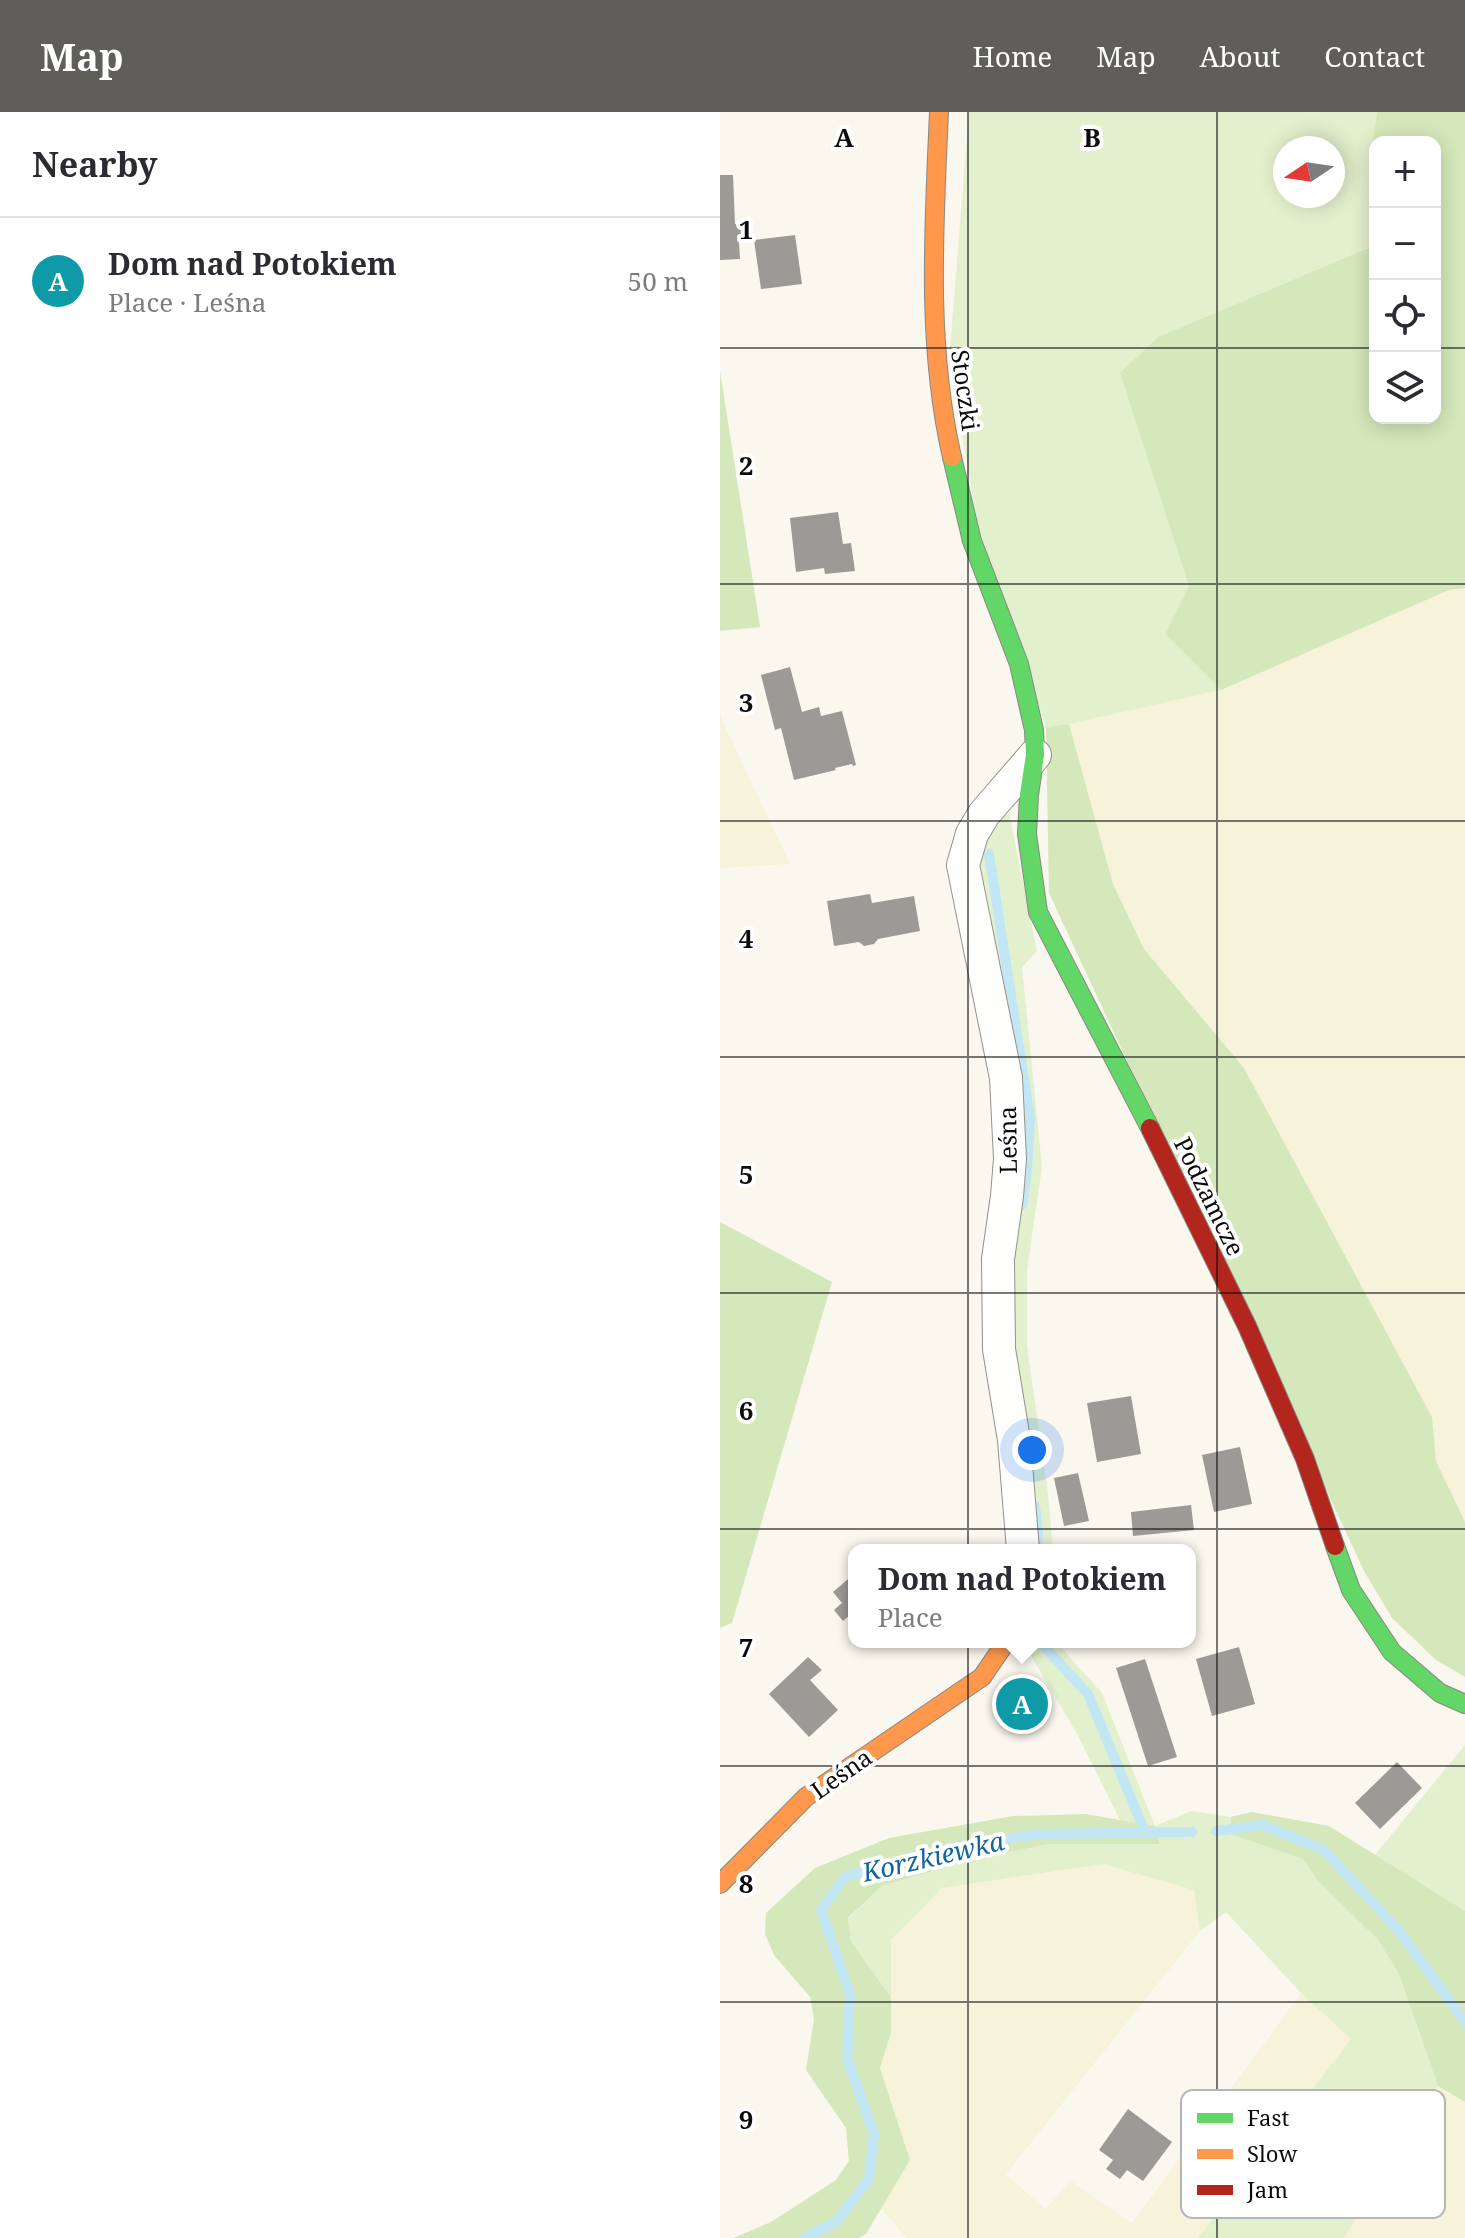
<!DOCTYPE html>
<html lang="en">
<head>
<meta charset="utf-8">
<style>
  body { margin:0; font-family:"Noto Serif",serif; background:#f7f7f7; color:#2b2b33 }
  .controls { position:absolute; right:24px; top:24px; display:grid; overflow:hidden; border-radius:16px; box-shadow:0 4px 20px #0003 }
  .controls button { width:72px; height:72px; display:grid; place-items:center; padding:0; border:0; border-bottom:2px solid #e1e1e2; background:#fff; color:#2b2b33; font:40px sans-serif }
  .compass { position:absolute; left:553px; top:24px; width:72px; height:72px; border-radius:50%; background:#fff; box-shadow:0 4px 20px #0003; rotate:257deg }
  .you { position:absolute; left:312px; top:1338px; width:28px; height:28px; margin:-20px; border:6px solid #fff; border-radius:50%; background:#1a73e8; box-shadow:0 0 0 12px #1a73e833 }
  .badge { display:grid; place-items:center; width:52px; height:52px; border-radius:50%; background:#5f5e5a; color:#fff; font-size:26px; font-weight:700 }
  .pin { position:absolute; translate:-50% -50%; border:4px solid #fff; box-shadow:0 2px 8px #0006 }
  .popup { position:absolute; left:128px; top:1432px; width:348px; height:104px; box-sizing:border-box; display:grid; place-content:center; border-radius:16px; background:#fff; filter:drop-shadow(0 2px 6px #0005); font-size:26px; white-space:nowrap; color:#7c7c81 }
  .popup b { font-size:30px; color:#2b2b33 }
  .popup::after { content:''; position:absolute; left:50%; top:100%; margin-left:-16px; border:16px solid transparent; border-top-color:#fff }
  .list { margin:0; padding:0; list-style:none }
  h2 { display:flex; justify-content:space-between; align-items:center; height:104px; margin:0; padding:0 32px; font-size:34px }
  h2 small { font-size:26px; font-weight:400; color:#7c7c81 }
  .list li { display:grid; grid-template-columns:52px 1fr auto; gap:24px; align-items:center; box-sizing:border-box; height:128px; padding:0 32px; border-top:2px solid #e1e1e2 }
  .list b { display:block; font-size:30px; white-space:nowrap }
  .list p { margin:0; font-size:26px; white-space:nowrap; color:#7c7c81 }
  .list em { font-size:26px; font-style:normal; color:#7c7c81 }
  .icon { flex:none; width:44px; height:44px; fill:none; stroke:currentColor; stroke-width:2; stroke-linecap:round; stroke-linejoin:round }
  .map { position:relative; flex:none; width:745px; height:2126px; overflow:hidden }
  header { display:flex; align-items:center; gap:48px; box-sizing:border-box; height:112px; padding:0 40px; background:#5f5e5a; color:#fff }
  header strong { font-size:38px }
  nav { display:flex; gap:44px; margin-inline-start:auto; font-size:28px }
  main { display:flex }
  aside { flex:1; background:#fff }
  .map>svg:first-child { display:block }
</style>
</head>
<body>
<header>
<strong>Map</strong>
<nav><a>Home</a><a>Map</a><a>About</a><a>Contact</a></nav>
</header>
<main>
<aside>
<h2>Nearby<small></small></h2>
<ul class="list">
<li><span class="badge" style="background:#0f9aa8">A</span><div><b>Dom nad Potokiem</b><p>Place · Leśna</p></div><em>50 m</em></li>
</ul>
</aside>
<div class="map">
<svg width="745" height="2126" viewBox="0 0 745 2126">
  <rect width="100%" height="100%" fill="#faf7ee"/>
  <g fill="#f7f3da">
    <polygon points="745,476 745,1410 716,1349 711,1305 524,956 424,837 393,772 349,612 501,578 729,478"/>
    <polygon points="0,600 3,610 70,752 0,756"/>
    <polygon points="383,1752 474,1778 480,1819 286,2062 325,2097 351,2069 412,2111 581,1881 631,1927 478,2126 186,2126 161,2096 190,2048 160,1956 171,1921 171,1828 222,1776"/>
    <polygon points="718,1974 745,1990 745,2126 624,2126"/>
  </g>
  <g fill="#e3f0cd" fill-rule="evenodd">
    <path d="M 249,0 L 657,0 L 652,35 L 655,54 L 655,133 L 438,225 L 401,261 L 469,474 L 445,522 L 501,578 L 349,612 L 326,615 L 258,414 L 229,249 ZM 565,36 L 613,36 L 613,84 L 565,84 Z"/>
    <polygon points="289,701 317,839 302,855 322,1055 307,1158 307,1234 328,1382 333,1438 307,1438 253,746 275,711"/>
    <polygon points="303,1530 336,1530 382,1581 435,1714 471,1699 510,1705 514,1723 583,1747 598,1769 658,1828 679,1862 718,1974 624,2126 478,2126 631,1927 581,1881 506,1800 480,1819 474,1778 383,1752 222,1776 171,1828 171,1885 131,1829 128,1807 162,1774 255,1747 329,1732 440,1731 435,1714 400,1708 357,1622"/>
    <polygon points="745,1633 745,1799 654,1744"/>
  </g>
  <g fill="#d4e8bb">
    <polygon points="657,0 745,0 745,476 729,478 501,578 445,522 469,474 400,261 438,225 655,133 655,306 715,306 715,30 655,30 655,54 652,35"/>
    <polygon points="0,259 40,515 0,519"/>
    <polygon points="349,612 393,772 424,837 524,956 712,1305 716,1349 745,1410 745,1565 716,1548 672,1506 644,1459 329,781 326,615"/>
    <polygon points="0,1110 112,1170 12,1511 0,1516"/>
    <polygon points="532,1700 609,1714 745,1799 745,1990 718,1974 679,1862 658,1828 598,1769 583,1747 513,1723 510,1705"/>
    <polygon points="365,1702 435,1714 440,1732 329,1732 255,1747 162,1774 128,1806 131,1829 171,1885 171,1921 160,1956 190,2048 146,2122 139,2126 13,2126 51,2110 116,2068 129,2049 126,2016 86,1958 94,1907 90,1885 54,1843 45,1822 46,1801 95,1756 169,1726 293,1704"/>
  </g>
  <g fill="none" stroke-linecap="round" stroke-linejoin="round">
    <g stroke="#c3e6f5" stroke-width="10">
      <polyline points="269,742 310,1006 307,1058 302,1093"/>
      <polyline points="315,1394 318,1420 317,1438"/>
      <polyline points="320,1530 368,1582 425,1720"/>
      <polyline points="496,1719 543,1713 604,1738 679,1819 745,1910"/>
      <polyline points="84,2126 116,2110 149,2067 154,2022 127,1947 130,1882 101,1798 126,1764 235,1735 319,1722 472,1720"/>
    </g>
  </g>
  <g fill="#9c9a94">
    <polygon points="0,63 13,63 15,112 24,114 24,125 19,130 20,147 0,148"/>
    <polygon points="75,123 82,172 41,177 34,128"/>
    <polygon points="118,400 123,432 131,431 135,459 105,462 104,456 76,460 70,406"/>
    <polygon points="70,555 82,600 99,595 101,604 122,599 136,653 133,654 132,652 115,656 116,658 74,668 61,616 55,618 41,563"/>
    <polygon points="150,782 152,791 194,784 200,819 158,827 154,832 144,834 139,830 114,834 107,789"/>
    <polygon points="411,1284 421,1342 377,1350 367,1291"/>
    <polygon points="520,1335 532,1392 494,1400 482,1343"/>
    <polygon points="358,1361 369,1409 344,1414 334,1366"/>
    <polygon points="471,1393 474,1418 413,1424 411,1400"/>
    <polygon points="134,1462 134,1506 131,1502 123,1509 114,1498 122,1491 113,1480"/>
    <polygon points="519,1535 535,1592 492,1604 476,1547"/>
    <polygon points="88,1545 102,1558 90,1568 118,1598 89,1625 49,1582"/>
    <polygon points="425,1547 457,1645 428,1654 396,1556"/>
    <polygon points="296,1563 330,1600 309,1620 275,1584"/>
    <polygon points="677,1650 702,1676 660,1717 635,1691"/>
    <polygon points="408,1997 452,2030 423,2069 407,2058 400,2067 386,2057 393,2048 379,2038"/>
  </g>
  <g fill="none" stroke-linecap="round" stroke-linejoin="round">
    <defs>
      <polyline id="street" points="303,1438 294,1328 279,1237 278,1147 287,1084 290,1047 286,966 243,753 252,722 264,702 315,643"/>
      <g id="fast">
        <polyline points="232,345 252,429 299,552 314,618 315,643 309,683 307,722 318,800 430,1016"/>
        <polyline points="615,1434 631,1478 672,1540 720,1581 745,1592"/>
      </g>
      <g id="slow">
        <path d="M 219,0 C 214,115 206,232 232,345"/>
        <polyline points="0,1772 86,1685 262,1565 286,1530"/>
      </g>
      <polyline id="jam" points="430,1016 527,1214 585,1347 615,1434"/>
    </defs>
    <use href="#street" stroke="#93918d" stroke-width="34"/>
    <use href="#fast" stroke="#898884" stroke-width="20"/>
    <use href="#slow" stroke="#898884" stroke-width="20"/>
    <use href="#jam" stroke="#898884" stroke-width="20"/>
    <use href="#street" stroke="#fefefc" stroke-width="32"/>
    <use href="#fast" stroke="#63d668" stroke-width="18"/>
    <use href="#slow" stroke="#ff974d" stroke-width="18"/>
    <use href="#jam" stroke="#b3261e" stroke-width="18"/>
  </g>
  <path fill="none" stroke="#0b0b0b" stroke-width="2" stroke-opacity="0.55" d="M 248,0 L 248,2126M 497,0 L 497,2126M 0,236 L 655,236M 715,236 L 745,236M 0,472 L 745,472M 0,709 L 745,709M 0,945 L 745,945M 0,1181 L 745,1181M 0,1417 L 745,1417M 0,1654 L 745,1654M 0,1890 L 745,1890"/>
  <g text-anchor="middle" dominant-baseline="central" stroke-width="8" stroke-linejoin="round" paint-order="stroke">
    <g font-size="24" fill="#0b0b0b" stroke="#fff">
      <text transform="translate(246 278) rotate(82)">Stoczki</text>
      <text transform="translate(287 1028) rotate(-91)">Leśna</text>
      <text transform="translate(490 1084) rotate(64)">Podzamcze</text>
      <text transform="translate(121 1661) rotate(-35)">Leśna</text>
    </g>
    <g font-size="26" font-style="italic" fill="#12659f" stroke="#fff">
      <text transform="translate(213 1744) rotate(-13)">Korzkiewka</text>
    </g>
  </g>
  <rect x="461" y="1978" width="264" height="128" rx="12" fill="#fff" stroke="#b6b6b6" stroke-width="2"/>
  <rect x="477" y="2001" width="36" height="10" fill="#63d668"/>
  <rect x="477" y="2037" width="36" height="10" fill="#ff974d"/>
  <rect x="477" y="2073" width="36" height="10" fill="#b3261e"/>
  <g font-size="22" fill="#0b0b0b">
    <text x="527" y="2014">Fast</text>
    <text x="527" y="2050">Slow</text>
    <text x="527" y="2086">Jam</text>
  </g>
  <g font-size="26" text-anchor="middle" font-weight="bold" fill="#0b0b0b" stroke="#fff" stroke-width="8" stroke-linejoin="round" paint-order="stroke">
    <text x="124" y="35">A</text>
    <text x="372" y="35">B</text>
    <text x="26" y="127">1</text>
    <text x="26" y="363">2</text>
    <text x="26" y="600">3</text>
    <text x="26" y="836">4</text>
    <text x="26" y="1072">5</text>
    <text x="26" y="1308">6</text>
    <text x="26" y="1545">7</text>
    <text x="26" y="1781">8</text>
    <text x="26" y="2017">9</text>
  </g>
</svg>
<div class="controls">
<button>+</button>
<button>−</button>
<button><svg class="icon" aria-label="locate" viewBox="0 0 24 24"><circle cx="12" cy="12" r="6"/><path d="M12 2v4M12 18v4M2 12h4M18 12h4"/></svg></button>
<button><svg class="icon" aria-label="layers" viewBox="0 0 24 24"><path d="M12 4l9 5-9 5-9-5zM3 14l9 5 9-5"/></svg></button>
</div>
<svg class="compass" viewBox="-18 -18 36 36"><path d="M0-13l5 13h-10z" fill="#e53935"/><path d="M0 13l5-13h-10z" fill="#7c7c81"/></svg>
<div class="you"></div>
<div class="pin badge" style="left:302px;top:1592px;background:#0f9aa8">A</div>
<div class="popup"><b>Dom nad Potokiem</b>Place</div>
</div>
</main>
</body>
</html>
